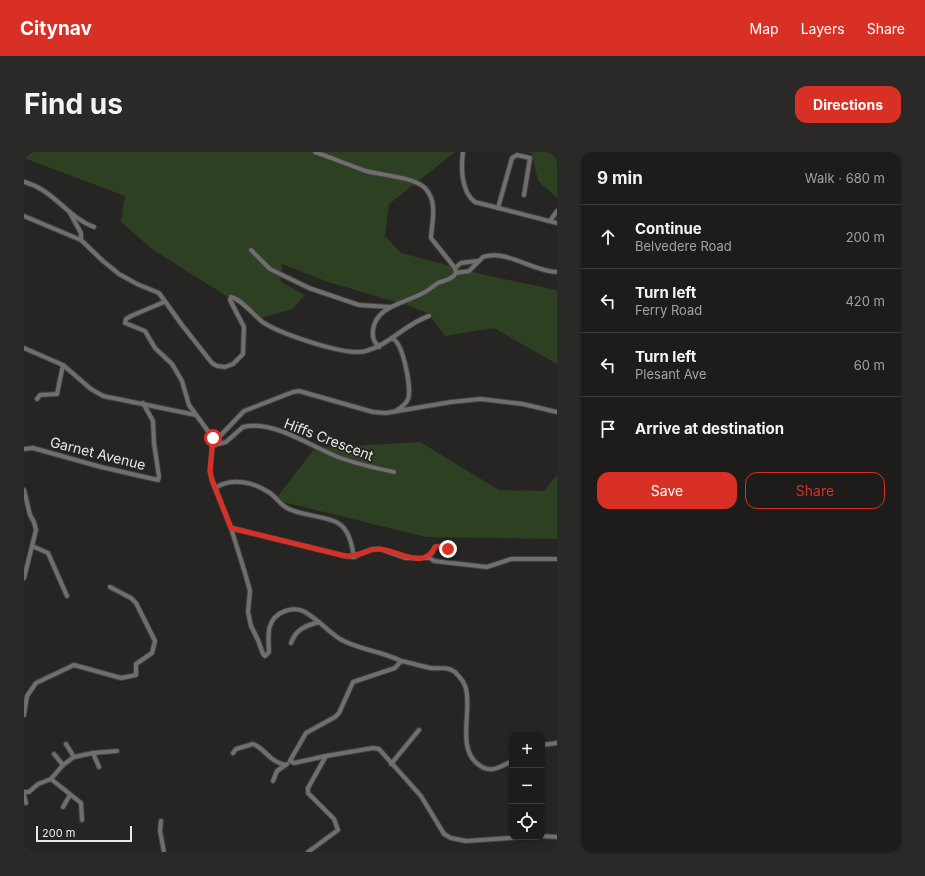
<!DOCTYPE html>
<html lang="en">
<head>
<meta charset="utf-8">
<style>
  body { margin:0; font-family:Inter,sans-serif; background:#2a2927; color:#f1f3f6 }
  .controls { position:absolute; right:12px; bottom:12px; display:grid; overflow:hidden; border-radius:8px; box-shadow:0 1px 3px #0004 }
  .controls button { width:36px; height:36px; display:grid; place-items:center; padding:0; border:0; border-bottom:1px solid #3b3a39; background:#1d1c1a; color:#f1f3f6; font:20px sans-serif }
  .scale { position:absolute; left:12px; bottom:10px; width:96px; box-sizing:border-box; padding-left:4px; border:2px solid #e9e8e7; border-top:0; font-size:11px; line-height:14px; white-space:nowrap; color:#e9e8e7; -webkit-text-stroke:3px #272523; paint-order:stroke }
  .stop { position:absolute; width:12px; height:12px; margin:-9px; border:3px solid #d93025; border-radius:50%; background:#fff }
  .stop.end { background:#d93025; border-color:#fff; box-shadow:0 1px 4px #0008 }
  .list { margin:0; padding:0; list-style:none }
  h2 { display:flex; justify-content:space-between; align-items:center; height:52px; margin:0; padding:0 16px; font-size:17px }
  h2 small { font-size:13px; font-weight:400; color:#a0a1a2 }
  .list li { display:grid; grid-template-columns:26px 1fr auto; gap:12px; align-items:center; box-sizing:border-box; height:64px; padding:0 16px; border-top:1px solid #3b3a39 }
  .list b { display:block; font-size:15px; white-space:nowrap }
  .list p { margin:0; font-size:13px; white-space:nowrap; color:#a0a1a2 }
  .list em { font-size:13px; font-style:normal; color:#a0a1a2 }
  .actions { display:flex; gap:8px; padding:12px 16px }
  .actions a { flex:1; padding:9px 0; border:1px solid #d93025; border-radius:12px; text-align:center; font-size:14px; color:#d93025 }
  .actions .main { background:#d93025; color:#fff }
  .icon { flex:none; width:22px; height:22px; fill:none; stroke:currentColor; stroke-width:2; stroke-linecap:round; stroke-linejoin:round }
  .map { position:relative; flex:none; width:533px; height:700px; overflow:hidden; border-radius:12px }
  header { display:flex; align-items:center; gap:24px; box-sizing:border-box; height:56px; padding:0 20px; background:#d93025; color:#fff }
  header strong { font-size:19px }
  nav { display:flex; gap:22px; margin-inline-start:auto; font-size:14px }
  .intro { display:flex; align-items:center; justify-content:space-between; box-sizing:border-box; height:96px; padding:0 24px }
  h1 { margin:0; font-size:28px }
  .button { padding:10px 18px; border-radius:12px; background:#d93025; color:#fff; font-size:14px; font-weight:700 }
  main { display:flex; gap:24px; padding:0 24px }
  aside { flex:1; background:#1d1c1a; border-radius:12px; box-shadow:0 1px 3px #0004 }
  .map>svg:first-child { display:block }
</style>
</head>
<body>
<header>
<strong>Citynav</strong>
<nav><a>Map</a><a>Layers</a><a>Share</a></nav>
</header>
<div class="intro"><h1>Find us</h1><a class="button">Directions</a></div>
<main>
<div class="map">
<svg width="533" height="700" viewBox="0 0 533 700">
  <rect width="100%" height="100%" fill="#272523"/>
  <g fill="#2d4022">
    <polygon points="0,0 431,0 365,52 361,84 377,101 465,124 533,138 533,212 470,176 421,184 405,162 389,155 304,130 258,112 257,130 281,143 268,157 237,166 128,97 97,70 101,44 0,6"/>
    <polygon points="504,0 533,0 533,46 514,29 508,2"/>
    <polygon points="396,290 475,338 520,339 533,323 533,387 402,385 251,348 291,296"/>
  </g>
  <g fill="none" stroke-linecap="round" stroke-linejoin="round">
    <defs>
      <g id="minor">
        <path d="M 291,0 C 308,6 325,13 342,19 C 357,23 390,25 401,36 C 414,50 408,69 407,86 L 431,116 L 432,121"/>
        <path d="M 439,0 C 437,15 437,40 451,50 L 533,71"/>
        <path d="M 0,30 C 7,32 14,35 20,39 C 37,50 50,68 70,75"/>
        <polyline points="474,56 488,6 493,3 506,6 500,43"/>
        <polyline points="46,61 57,81 57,88"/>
        <path d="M 0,64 L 57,88 L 79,109 L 95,122 L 113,132 L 135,141 L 158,173 L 188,211 L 193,214 L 201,215 L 209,212 L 219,202 L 220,175 L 206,148 L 207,145 C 219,148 230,164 240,171 C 258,182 323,205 342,199 C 367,192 381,172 405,164"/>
        <polyline points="526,69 533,59"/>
        <polyline points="227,98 246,117 285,136 335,153 366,155"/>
        <polyline points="431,116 437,111 453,109"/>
        <path d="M 140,150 L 107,164 L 102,167 L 101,171 L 121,179 L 131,196 L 148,212 L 158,229 L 165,253 L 189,286 L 186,319 L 188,328 L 207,376 L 221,421 L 226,439 L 224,460 L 227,474 L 234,488 L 239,502 L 241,504 L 245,500 C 244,483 242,466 261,459 C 267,457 274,457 279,459 C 293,466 303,479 316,487 C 335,498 358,499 377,509 L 371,516 L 329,530 L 315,561 L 311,565 L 282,581 L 267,607 L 266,609 L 270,611 L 302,604 L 284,636 L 284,641 L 310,667 L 314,678 L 284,700"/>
        <path d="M 369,187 C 379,191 388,237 384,247 C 382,252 378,255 373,258"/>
        <path d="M 355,195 C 350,190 348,186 349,178 C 352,154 381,151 399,141 C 404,139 409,134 414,131 C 421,128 428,128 432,121 L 445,119 L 459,105 C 483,97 509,120 533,120"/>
        <polyline points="0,196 39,213 67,237 79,244 172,263"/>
        <polyline points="13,247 16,243 33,242 39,213"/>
        <polyline points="189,286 197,283 220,259 269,240 275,239 349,260 362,261 427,250 457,247 499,252 533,260"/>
        <path d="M 190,293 L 202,290 L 219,275 C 250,268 286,294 314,305 C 332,312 351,316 370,320"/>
        <polyline points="0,297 9,296 77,315 134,328 135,325 130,291 129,269 119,251"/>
        <path d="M 191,336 C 208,325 230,330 246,341 C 253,346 257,354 265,357 C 279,364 307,364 318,374 C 326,382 328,394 330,405"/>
        <polyline points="0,338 6,363 10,370 12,378 0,426"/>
        <polyline points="207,376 321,404 330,405 348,397 356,397 382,406 406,406 410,409 463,415 487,407 533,407"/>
        <polyline points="8,394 24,401 43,444"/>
        <polyline points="400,406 408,401 411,395 418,394 430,397"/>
        <path d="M 267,491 C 272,477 281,474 295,470"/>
        <path d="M 377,509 C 387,511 397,514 407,516 C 416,517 423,514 431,520 C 435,524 441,531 442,537 C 448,560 432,597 455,613 C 467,622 476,615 488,609"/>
        <polyline points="0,563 3,544 12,531 50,513 97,526 112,523 112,512 128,501 131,489 112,451 107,446 86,435"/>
        <polyline points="42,592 50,605"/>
        <polyline points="518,593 533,591"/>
        <polyline points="69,601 75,615"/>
        <path d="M 209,601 L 212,597 L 229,592 C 242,597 243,608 261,613"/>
        <polyline points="30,602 39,613"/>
        <polyline points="302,604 349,596 355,597 397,644 420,682 427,686 442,689 499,685"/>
        <polyline points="367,612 395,578"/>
        <polyline points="27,627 57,651 58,668"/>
        <polyline points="249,629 253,619 263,612"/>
        <polyline points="0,640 5,640 14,632 27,627 39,613 50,605 69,601 93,599"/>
        <polyline points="0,643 2,651"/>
        <polyline points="39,655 46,643"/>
        <polyline points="137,669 136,679 140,700"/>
        <polyline points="518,684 533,685"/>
      </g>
    </defs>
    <use href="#minor" stroke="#42403e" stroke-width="6"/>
    <use href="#minor" stroke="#706e6e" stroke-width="4"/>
  </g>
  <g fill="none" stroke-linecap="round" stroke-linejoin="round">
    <path stroke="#d93025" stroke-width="5" d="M 189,286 L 186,319 L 188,328 L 207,376 L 321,404 C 335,405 343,397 355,397 C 373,397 399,420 411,395 L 418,394 L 424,397"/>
  </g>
  <g text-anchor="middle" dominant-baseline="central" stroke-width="3.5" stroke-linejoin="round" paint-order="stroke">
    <g font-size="14" fill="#e9e8e7" stroke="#272523">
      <text transform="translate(305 287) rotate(21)">Hiffs Crescent</text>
      <text transform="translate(74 301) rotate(14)">Garnet Avenue</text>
    </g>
  </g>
</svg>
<div class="controls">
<button>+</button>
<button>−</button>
<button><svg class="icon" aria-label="locate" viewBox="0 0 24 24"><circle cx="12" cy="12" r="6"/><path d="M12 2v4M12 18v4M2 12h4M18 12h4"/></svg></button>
</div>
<div class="scale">200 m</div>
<div class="stop" style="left:189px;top:286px"></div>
<div class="stop end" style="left:424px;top:397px"></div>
</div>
<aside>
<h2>9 min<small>Walk · 680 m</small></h2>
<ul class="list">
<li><svg class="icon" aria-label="ahead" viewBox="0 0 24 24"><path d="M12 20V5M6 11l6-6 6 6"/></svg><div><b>Continue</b><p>Belvedere Road</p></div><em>200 m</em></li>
<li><svg class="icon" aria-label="left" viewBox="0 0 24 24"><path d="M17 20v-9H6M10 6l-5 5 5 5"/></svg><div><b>Turn left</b><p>Ferry Road</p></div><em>420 m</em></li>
<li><svg class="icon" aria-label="left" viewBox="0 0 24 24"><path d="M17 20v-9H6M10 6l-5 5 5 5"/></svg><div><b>Turn left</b><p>Plesant Ave</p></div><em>60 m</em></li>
<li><svg class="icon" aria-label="arrive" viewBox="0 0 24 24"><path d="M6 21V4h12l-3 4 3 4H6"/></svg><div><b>Arrive at destination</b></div></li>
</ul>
<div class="actions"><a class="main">Save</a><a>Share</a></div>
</aside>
</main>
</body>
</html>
